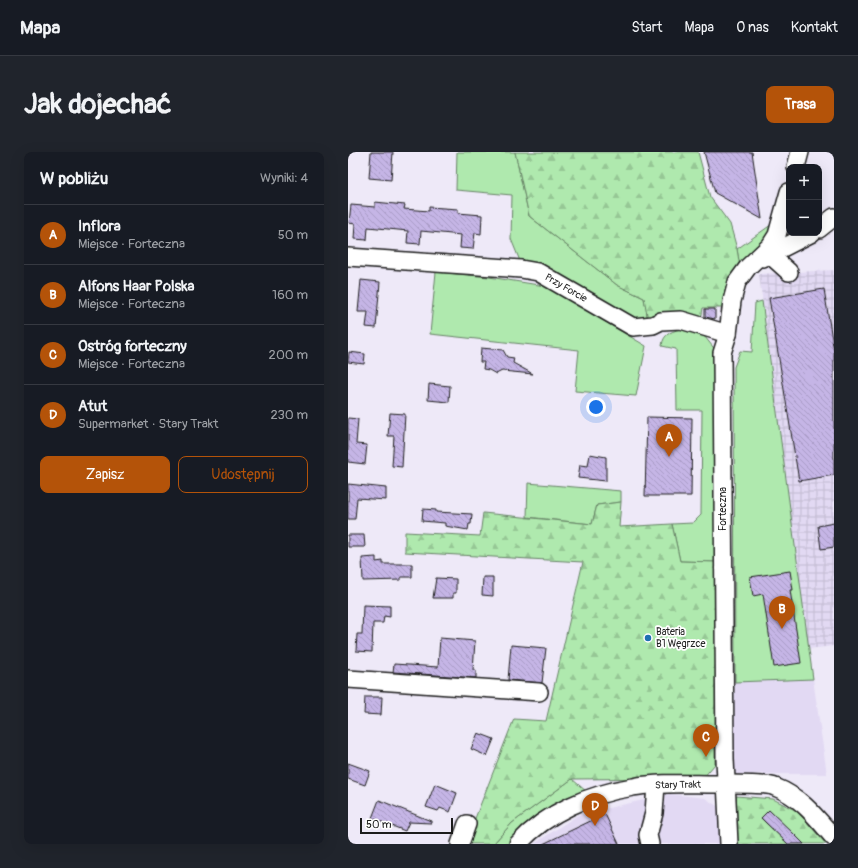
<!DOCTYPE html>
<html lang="pl">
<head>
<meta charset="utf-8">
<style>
  body { margin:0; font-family:Pangolin,sans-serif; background:#20242c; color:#f1f3f6 }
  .controls { position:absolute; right:12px; top:12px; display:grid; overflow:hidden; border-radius:8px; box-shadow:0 4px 16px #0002 }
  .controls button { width:36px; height:36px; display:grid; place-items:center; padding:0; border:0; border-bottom:1px solid #363941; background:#171b24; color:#f1f3f6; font:20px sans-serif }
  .scale { position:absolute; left:12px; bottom:10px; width:93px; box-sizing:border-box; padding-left:4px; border:2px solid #1c1c1c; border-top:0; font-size:11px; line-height:14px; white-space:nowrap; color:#1c1c1c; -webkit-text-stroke:3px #fff; paint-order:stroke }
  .you { position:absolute; left:248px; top:255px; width:14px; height:14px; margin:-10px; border:3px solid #fff; border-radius:50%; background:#1a73e8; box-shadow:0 0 0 6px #1a73e833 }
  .badge { display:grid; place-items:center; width:26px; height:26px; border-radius:50%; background:#b45309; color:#fff; font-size:13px; font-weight:700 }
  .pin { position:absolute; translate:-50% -33px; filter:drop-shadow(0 1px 2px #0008) }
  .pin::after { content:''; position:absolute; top:21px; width:14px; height:12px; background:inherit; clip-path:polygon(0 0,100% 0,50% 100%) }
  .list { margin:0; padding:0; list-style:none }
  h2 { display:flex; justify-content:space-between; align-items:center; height:52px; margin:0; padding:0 16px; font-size:17px }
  h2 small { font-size:13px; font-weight:400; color:#9ea1a6 }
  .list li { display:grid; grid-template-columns:26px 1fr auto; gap:12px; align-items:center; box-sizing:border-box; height:60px; padding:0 16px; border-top:1px solid #363941 }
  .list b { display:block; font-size:15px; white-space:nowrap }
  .list p { margin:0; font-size:13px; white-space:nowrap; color:#9ea1a6 }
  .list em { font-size:13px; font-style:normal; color:#9ea1a6 }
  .actions { display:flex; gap:8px; padding:12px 16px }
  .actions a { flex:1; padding:9px 0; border:1px solid #b45309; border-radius:8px; text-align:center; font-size:14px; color:#b45309 }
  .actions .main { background:#b45309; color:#fff }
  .map { position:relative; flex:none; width:486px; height:692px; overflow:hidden; border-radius:8px }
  header { display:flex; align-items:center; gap:24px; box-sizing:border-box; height:56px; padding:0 20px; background:#171b24; border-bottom:1px solid #363941 }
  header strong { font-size:19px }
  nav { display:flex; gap:22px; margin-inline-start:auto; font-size:14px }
  .intro { display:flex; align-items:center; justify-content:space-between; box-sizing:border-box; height:96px; padding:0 24px }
  h1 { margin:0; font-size:28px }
  .button { padding:10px 18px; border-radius:8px; background:#b45309; color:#fff; font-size:14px; font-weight:700 }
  main { display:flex; gap:24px; padding:0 24px }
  aside { flex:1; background:#171b24; border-radius:8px; box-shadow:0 4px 16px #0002 }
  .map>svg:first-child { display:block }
</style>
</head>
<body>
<header>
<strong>Mapa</strong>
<nav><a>Start</a><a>Mapa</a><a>O nas</a><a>Kontakt</a></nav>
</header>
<div class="intro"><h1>Jak dojechać</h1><a class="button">Trasa</a></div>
<main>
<aside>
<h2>W pobliżu<small>Wyniki: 4</small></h2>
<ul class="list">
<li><span class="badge">A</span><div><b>Inflora</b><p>Miejsce · Forteczna</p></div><em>50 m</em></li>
<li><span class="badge">B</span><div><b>Alfons Haar Polska</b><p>Miejsce · Forteczna</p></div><em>160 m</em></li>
<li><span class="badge">C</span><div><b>Ostróg forteczny</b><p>Miejsce · Forteczna</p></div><em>200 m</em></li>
<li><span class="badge">D</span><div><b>Atut</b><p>Supermarket · Stary Trakt</p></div><em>230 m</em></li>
</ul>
<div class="actions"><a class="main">Zapisz</a><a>Udostępnij</a></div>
</aside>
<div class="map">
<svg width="486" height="692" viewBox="0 0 486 692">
  <defs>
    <pattern id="industrial-grid" width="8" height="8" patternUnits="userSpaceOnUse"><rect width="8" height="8" fill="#e2d9f3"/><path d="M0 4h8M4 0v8" fill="none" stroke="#c1bad0"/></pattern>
    <pattern id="forest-firs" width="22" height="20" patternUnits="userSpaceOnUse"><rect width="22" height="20" fill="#afe9ae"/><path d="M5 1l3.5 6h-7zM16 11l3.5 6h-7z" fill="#96c795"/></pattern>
    <pattern id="building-back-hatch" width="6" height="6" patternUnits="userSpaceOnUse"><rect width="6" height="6" fill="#c5b5e6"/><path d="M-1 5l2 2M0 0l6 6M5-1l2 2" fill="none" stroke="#a99bc5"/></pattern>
  </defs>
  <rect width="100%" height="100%" fill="#eee9f8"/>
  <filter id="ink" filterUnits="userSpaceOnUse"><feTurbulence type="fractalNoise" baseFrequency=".025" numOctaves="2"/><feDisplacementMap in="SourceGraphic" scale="8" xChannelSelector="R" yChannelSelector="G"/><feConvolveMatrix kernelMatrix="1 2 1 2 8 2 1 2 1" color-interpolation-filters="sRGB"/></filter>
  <g filter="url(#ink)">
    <g fill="#e2d9f3">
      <polygon points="465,527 479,622 385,622 387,530"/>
      <polygon points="322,642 357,646 372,656 374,692 186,692 230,663"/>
    </g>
    <polygon fill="url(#industrial-grid)" points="486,108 486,494 460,497 411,122 486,118"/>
    <g fill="#afe9ae" stroke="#668265">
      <polygon points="109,0 167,0 181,64 269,133 296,146 300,168 289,171 174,114 163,87 164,43 108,38"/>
      <polygon points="427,70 422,83 392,115 389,97"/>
      <polygon points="88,120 141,125 197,134 298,194 288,244 227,239 231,198 82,182"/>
      <polygon points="414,149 465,527 387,530 386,215 392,199 404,200 407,151"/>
      <path d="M 336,176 L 357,185 L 369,200 L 368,410 L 332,409 L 324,372 L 345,371 L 353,363 L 354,258 L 329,258 L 328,197 L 314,194 C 315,181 325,179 336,176 Z"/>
      <polygon points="180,331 273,339 273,350 249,353 244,372 179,365"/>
      <polygon points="224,627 239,640 174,678 161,692 145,692 164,671"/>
    </g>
    <g fill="url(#forest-firs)" stroke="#668265">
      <polygon points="167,0 350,0 362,45 382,72 389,97 392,115 380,156 355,156 353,168 300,168 296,146 269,133 181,64"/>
      <polygon points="273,350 271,375 324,372 332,409 368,410 367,612 355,626 224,627 164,671 145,692 117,692 166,567 198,569 235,410 57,400 57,380 132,384 135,361 244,372 249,353"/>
      <polygon points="388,644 425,647 449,659 478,692 390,692"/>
    </g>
    <g fill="url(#building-back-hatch)" stroke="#1c1c1c">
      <polygon points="23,0 45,0 43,28 21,26"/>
      <polygon points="356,0 404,0 414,67 367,41"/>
      <polygon points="27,50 57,53 56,57 81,59 81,55 110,57 110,61 134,63 133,82 127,81 125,97 112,96 113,83 73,79 72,92 59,91 60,79 20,75 19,88 6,87 7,72 1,71 3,53 27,55"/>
      <polygon points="13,128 32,130 28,176 18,175 20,160 10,160"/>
      <polygon points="476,137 486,200 486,323 451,329 421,146"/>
      <polygon points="357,157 367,157 367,167 357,165"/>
      <polygon points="133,196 155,198 159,205 166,206 165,211 185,222 154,219 148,222 141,218 135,217 136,210 132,210"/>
      <polygon points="1,200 17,202 16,212 0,210"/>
      <polygon points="81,232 102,234 101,250 80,248"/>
      <polygon points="42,261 57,262 54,315 44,314 46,284 40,284"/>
      <polygon points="299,265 344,266 343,344 297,344"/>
      <polygon points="0,266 10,267 8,292 19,293 17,312 0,310"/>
      <polygon points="242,302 258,305 258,329 230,326 232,313 240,314"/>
      <polygon points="0,332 38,336 38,348 9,346 7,367 0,367"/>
      <polygon points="75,357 88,358 88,360 124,362 123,372 121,372 120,378 97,374 97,371 74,369"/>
      <polygon points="486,371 486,395 473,397 470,374"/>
      <polygon points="0,383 16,383 17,395 0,395"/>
      <polygon points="28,405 28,410 35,409 35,412 64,412 64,425 53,425 53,428 15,429 14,406"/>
      <polygon points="442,419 445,438 442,438 453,511 426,515 415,442 405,444 402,425"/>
      <polygon points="135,425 145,425 145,444 134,443"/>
      <polygon points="88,426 108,427 108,441 105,441 105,446 85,446"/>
      <polygon points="15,453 42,454 42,465 36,464 35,471 25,471 24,500 8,499 9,482 14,482"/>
      <polygon points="92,486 127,489 125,518 128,518 128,526 45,520 46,512 90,515"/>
      <polygon points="163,493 198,496 194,531 160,528"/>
      <polygon points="17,545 34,545 33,563 16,562"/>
      <polygon points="130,581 146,587 139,604 123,597"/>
      <polygon points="0,611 22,619 17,633 0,627"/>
      <polygon points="87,632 109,641 102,660 92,656 90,659 78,655"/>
      <polygon points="31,648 83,669 83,671 61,670 57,679 24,666"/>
      <polygon points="421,658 446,682 456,692 440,692 418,671 413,666"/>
      <polygon points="257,662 271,692 195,692"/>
    </g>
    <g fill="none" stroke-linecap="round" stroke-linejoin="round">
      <defs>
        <g id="minor">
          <polyline points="448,15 452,0"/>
          <polyline points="471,77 486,65"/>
          <polyline points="421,102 441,120"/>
          <polyline points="0,105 173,117 190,120 285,175 305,173 313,169 333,168 380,182"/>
          <polyline points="415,106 464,81"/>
          <polyline points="0,527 191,540"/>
          <polyline points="112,692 119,672"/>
          <path d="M 170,692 C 199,660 242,642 285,635 C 311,630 340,632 367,632 C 378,632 419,631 427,635 C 453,645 468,665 486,686"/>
          <polyline points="302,692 300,683 306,661 308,633"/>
          <polyline points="381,692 377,607 374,201 380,182 384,149 389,130 400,115 422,94 429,83 441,40"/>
        </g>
      </defs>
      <use href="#minor" stroke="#1c1c1c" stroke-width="20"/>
      <use href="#minor" stroke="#fff" stroke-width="17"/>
    </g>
  </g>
  <circle fill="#1f6fb2" stroke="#fff" stroke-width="1.5" cx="300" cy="486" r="4"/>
  <g text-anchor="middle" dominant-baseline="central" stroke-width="3.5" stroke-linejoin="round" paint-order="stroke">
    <g font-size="10" fill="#1c1c1c" stroke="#fff">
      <text transform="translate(218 136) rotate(30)">Przy Forcie</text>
      <text transform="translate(375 357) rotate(-90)">Forteczna</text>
      <text transform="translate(330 633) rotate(-1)">Stary Trakt</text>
    </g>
    <g font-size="10" fill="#1c1c1c" stroke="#fff" text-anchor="start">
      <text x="308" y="480">Bateria<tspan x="308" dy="12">B1 Węgrzce</tspan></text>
    </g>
  </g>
</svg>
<div class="controls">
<button>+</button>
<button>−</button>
</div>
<div class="scale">50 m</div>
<div class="you"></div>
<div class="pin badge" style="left:321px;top:305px">A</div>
<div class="pin badge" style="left:434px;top:477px">B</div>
<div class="pin badge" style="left:358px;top:605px">C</div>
<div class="pin badge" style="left:247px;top:674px">D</div>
</div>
</main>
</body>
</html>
